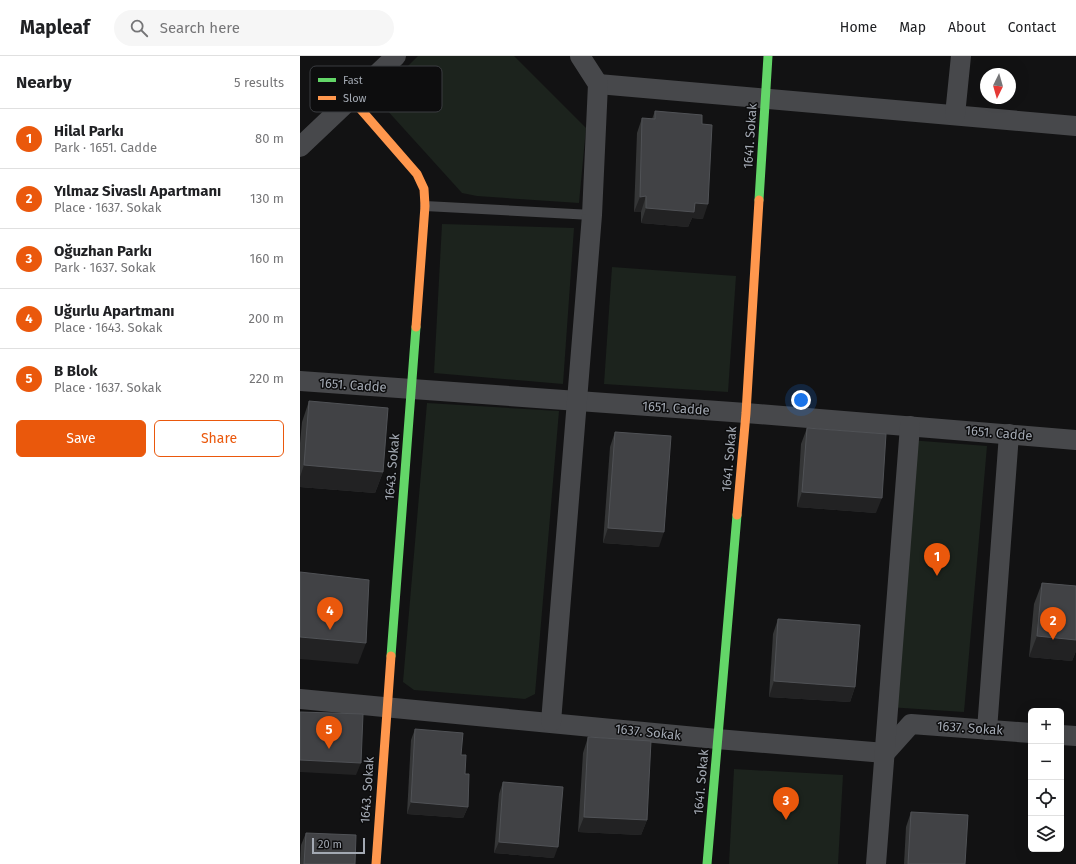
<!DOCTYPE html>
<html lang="en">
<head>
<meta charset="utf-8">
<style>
  body { margin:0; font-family:"Fira Sans",sans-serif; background:#f6f6f6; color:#202124 }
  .controls { position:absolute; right:12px; bottom:12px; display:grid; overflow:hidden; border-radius:6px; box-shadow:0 4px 16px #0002 }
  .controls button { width:36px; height:36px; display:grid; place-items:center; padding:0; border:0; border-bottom:1px solid #e0e0e0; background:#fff; color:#202124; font:20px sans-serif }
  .compass { position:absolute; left:680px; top:12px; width:36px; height:36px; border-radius:50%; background:#fff; box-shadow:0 4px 16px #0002; rotate:185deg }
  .scale { position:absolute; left:12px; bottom:10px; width:53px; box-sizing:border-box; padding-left:4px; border:2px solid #a3a9b3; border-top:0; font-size:11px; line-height:14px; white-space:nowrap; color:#a3a9b3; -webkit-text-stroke:3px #0d0d0e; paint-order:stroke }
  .you { position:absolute; left:501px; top:344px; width:14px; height:14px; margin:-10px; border:3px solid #fff; border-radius:50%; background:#1a73e8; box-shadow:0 0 0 6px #1a73e833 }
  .badge { display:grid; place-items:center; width:26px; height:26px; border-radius:50%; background:#ea580c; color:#fff; font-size:13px; font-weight:700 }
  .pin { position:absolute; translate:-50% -33px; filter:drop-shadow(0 1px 2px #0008) }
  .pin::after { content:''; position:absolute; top:21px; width:14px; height:12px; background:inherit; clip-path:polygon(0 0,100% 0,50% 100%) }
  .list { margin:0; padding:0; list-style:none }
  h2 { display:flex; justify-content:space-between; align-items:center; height:52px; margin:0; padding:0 16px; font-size:17px }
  h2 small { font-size:13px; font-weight:400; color:#757577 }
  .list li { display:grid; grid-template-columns:26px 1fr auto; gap:12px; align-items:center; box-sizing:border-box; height:60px; padding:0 16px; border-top:1px solid #e0e0e0 }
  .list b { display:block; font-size:15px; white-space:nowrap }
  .list p { margin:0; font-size:13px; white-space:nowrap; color:#757577 }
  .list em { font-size:13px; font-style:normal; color:#757577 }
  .actions { display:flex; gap:8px; padding:12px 16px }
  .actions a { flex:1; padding:9px 0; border:1px solid #ea580c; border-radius:6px; text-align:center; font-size:14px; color:#ea580c }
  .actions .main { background:#ea580c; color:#fff }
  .icon { flex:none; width:22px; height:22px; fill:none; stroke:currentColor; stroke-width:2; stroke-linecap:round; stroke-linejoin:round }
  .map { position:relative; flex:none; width:776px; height:808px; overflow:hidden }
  header { display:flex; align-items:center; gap:24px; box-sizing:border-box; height:56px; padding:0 20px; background:#fff; border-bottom:1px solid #e0e0e0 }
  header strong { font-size:19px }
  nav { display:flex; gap:22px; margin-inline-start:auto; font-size:14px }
  .search { width:280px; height:36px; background:#f6f6f6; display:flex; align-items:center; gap:10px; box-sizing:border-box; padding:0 14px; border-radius:22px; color:#757577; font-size:15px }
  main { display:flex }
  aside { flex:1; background:#fff }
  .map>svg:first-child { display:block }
</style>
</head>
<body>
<header>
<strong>Mapleaf</strong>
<div class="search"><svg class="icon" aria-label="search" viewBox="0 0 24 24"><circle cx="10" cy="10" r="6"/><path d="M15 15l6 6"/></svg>Search here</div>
<nav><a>Home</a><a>Map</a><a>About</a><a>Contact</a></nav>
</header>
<main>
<aside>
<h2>Nearby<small>5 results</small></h2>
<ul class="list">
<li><span class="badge">1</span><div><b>Hilal Parkı</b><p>Park · 1651. Cadde</p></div><em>80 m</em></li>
<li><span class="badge">2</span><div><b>Yılmaz Sivaslı Apartmanı</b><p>Place · 1637. Sokak</p></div><em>130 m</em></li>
<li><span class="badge">3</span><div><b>Oğuzhan Parkı</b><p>Park · 1637. Sokak</p></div><em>160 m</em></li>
<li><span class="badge">4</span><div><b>Uğurlu Apartmanı</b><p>Place · 1643. Sokak</p></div><em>200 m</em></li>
<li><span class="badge">5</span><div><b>B Blok</b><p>Place · 1637. Sokak</p></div><em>220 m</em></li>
</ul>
<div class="actions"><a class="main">Save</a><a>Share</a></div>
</aside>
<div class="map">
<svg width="776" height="808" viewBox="0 0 776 808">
  <rect width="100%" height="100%" fill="#121213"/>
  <g fill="#1c231d">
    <polygon points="118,0 214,0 286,72 279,147 177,140 162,137 76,42"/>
    <polygon points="142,168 274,172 263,328 134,317"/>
    <polygon points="312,211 436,220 428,336 304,328"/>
    <polygon points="127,347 259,355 235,638 225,643 114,634 103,626"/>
    <polygon points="609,384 687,390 664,656 588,651"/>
    <polygon points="434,713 543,719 538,808 429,808"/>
  </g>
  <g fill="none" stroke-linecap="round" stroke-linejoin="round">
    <polyline stroke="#47484b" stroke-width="10" points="125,150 292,159"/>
    <g stroke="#47484b" stroke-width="20">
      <polyline points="298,28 776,70"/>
      <polyline points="655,59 661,0"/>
      <polyline points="0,91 96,0"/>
      <polyline points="0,325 446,357 776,384"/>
      <polyline points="0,643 417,683 585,697 611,668 731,677"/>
      <polyline points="251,666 292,159 298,28 280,0"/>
      <polyline points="687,674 709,378"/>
      <polyline points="761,679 776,680"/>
      <polyline points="576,808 610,370"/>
    </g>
    <g stroke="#63d668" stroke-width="9">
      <polyline points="459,144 468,0"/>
      <polyline points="91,600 116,271"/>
      <polyline points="407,808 437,459"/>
    </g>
    <g stroke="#ff974d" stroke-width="9">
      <polyline points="50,41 117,118 124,133 125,150 116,271"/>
      <polyline points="437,459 446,357 459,144"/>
      <polyline points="76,808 91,600"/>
    </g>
  </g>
  <g fill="#353637">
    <polygon points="355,55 403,163 392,162 388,171 341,167 341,156 334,156 337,77 342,62 352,63"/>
    <polygon points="9,345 83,416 75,437 0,431 0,387 2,366"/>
    <polygon points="507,372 576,457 497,451 501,388"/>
    <polygon points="315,376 359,491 303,487 310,391"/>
    <polygon points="742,527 776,530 776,595 772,605 729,601 734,548"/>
    <polygon points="478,563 555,631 550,646 469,641 473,578"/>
    <polygon points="115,673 161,699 165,718 168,751 163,762 107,758 111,684"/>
    <polygon points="288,681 347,764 341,779 278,776 283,697"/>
    <polygon points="203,726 254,802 194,797 199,738"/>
    <polygon points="611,756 665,808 604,808 606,771"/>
    <polygon points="6,777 55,808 0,808 1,789"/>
  </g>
  <g fill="#222223">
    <polygon points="346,140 341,156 334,156 340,141"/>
    <polygon points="395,147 408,148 403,163 392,162 388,171 341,167 346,152"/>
    <polygon points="4,409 83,416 75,437 0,431 0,421"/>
    <polygon points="502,436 582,442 576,457 497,451"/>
    <polygon points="308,472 364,476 359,491 303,487"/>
    <polygon points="737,580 776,584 776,595 772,605 729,601"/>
    <polygon points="0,581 66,587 58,608 0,603"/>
    <polygon points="474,625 555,631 550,646 469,641"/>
    <polygon points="0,704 61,707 56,719 0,716"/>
    <polygon points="111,746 168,751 163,762 107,758"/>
    <polygon points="284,761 347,764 341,779 278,776"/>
    <polygon points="199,786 258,791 254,802 194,797"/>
  </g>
  <g fill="#414245" stroke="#505256">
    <polygon points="355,55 402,59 402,68 412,69 408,148 395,147 394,156 346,152 346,140 340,141 342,62 355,63"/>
    <polygon points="9,345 88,352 83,416 4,409"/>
    <polygon points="507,372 586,378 582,442 502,436"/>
    <polygon points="315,376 371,380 364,476 308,472"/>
    <polygon points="0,516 69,524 66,587 0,581"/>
    <polygon points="742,527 776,530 776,584 737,580"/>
    <polygon points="478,563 560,569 555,631 474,625"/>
    <polygon points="0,656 63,658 61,707 0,704"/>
    <polygon points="115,673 163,677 161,699 166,699 165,718 169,718 168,751 111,746"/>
    <polygon points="288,681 351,685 347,764 284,761"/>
    <polygon points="203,726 263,731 258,791 199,786"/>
    <polygon points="611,756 668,759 665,808 608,808"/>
    <polygon points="6,777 56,779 55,808 4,808"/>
  </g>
  <g text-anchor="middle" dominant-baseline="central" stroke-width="3" stroke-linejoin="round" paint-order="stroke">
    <g font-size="13" fill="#a3a9b3" stroke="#0d0d0e">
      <text transform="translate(450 80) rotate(-86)">1641. Sokak</text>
      <text transform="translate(53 329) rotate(4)">1651. Cadde</text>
      <text transform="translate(376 352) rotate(4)">1651. Cadde</text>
      <text transform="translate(699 377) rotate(5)">1651. Cadde</text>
      <text transform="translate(429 403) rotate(-85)">1641. Sokak</text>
      <text transform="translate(92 411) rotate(-85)">1643. Sokak</text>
      <text transform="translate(670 672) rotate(4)">1637. Sokak</text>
      <text transform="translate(348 676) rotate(6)">1637. Sokak</text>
      <text transform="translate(401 726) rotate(-85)">1641. Sokak</text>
      <text transform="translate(67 734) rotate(-86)">1643. Sokak</text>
    </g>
  </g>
  <rect x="10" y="10" width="132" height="46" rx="6" fill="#0d0d0e" stroke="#3a3c40" stroke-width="1"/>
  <rect x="18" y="22" width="18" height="4" fill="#63d668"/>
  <rect x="18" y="40" width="18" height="4" fill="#ff974d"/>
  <g font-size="11" fill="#a3a9b3">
    <text x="43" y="28">Fast</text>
    <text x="43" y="46">Slow</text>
  </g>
</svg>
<div class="controls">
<button>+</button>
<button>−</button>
<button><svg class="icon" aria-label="locate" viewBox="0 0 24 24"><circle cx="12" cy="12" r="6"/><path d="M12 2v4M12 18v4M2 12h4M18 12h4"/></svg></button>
<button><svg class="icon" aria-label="layers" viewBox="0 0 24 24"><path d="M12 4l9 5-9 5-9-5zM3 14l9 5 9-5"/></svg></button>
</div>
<svg class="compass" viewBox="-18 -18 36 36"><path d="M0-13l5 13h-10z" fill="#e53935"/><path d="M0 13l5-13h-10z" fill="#757577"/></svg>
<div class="scale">20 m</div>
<div class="you"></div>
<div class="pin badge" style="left:637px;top:520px">1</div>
<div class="pin badge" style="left:753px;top:584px">2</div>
<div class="pin badge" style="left:486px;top:764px">3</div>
<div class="pin badge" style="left:30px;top:574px">4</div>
<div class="pin badge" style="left:29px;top:693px">5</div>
</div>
</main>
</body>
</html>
